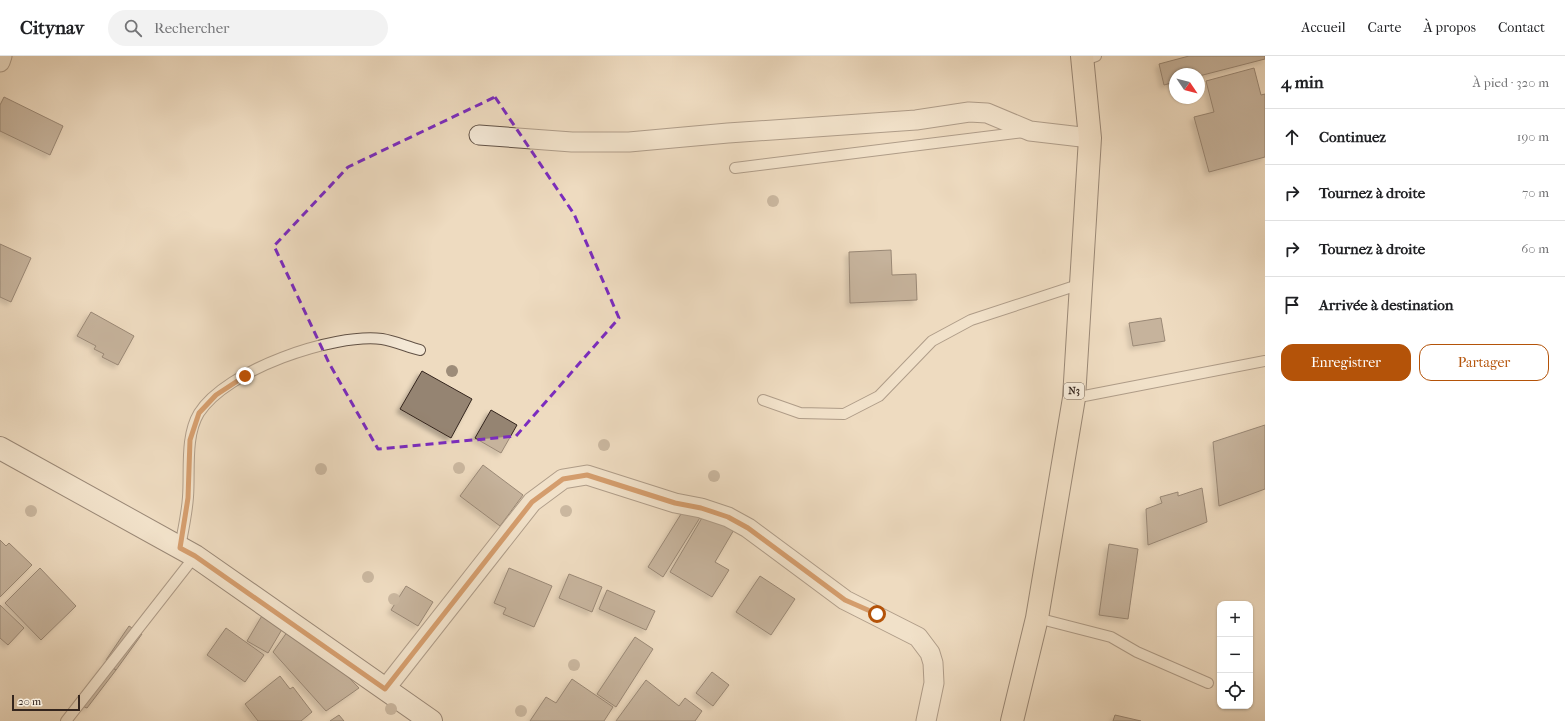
<!DOCTYPE html>
<html lang="fr">
<head>
<meta charset="utf-8">
<style>
  body { margin:0; font-family:"IM FELL French Canon",serif; background:#f2f2f2; color:#202124 }
  .controls { position:absolute; right:12px; bottom:12px; display:grid; overflow:hidden; border-radius:8px; box-shadow:0 1px 3px #0004 }
  .controls button { width:36px; height:36px; display:grid; place-items:center; padding:0; border:0; border-bottom:1px solid #e0e0e0; background:#fff; color:#202124; font:20px sans-serif }
  .compass { position:absolute; left:1169px; top:12px; width:36px; height:36px; border-radius:50%; background:#fff; box-shadow:0 1px 3px #0004; rotate:125deg }
  .scale { position:absolute; left:12px; bottom:10px; width:68px; box-sizing:border-box; padding-left:4px; border:2px solid #34251d; border-top:0; font-size:11px; line-height:14px; white-space:nowrap; color:#34251d; -webkit-text-stroke:3px #f4e8d6; paint-order:stroke }
  .stop { position:absolute; width:12px; height:12px; margin:-9px; border:3px solid #b45309; border-radius:50%; background:#fff }
  .stop.end { background:#b45309; border-color:#fff; box-shadow:0 1px 4px #0008 }
  .list { margin:0; padding:0; list-style:none }
  h2 { display:flex; justify-content:space-between; align-items:center; height:52px; margin:0; padding:0 16px; font-size:17px }
  h2 small { font-size:13px; font-weight:400; color:#757577 }
  .list li { display:grid; grid-template-columns:26px 1fr auto; gap:12px; align-items:center; box-sizing:border-box; height:56px; padding:0 16px; border-top:1px solid #e0e0e0 }
  .list b { display:block; font-size:15px; white-space:nowrap }
  .list em { font-size:13px; font-style:normal; color:#757577 }
  .actions { display:flex; gap:8px; padding:12px 16px }
  .actions a { flex:1; padding:9px 0; border:1px solid #b45309; border-radius:12px; text-align:center; font-size:14px; color:#b45309 }
  .actions .main { background:#b45309; color:#fff }
  .icon { flex:none; width:22px; height:22px; fill:none; stroke:currentColor; stroke-width:2; stroke-linecap:round; stroke-linejoin:round }
  .map { position:relative; flex:none; width:1265px; height:665px; overflow:hidden }
  header { display:flex; align-items:center; gap:24px; box-sizing:border-box; height:56px; padding:0 20px; background:#fff; border-bottom:1px solid #e0e0e0 }
  header strong { font-size:19px }
  nav { display:flex; gap:22px; margin-inline-start:auto; font-size:14px }
  .search { width:280px; height:36px; background:#f2f2f2; display:flex; align-items:center; gap:10px; box-sizing:border-box; padding:0 14px; border-radius:22px; color:#757577; font-size:15px }
  main { display:flex }
  aside { flex:1; background:#fff }
  .map>svg:first-child { display:block }
</style>
</head>
<body>
<header>
<strong>Citynav</strong>
<div class="search"><svg class="icon" aria-label="search" viewBox="0 0 24 24"><circle cx="10" cy="10" r="6"/><path d="M15 15l6 6"/></svg>Rechercher</div>
<nav><a>Accueil</a><a>Carte</a><a>À propos</a><a>Contact</a></nav>
</header>
<main>
<div class="map">
<svg width="1265" height="665" viewBox="0 0 1265 665">
  <defs>
    <filter id="shadow"><feDropShadow dx="-3.5" dy="3.5" stdDeviation="2" flood-color="#0004"/></filter>
  </defs>
  <rect width="100%" height="100%" fill="#eedbc0"/>
  <filter id="stains"><feTurbulence type="fractalNoise" baseFrequency=".005" numOctaves="4"/><feColorMatrix values="0 0 0 0 .2 0 0 0 0 .09 0 0 0 0 .02 0 0 0 .5 -.17"/></filter>
  <radialGradient id="worn" r=".72"><stop offset=".6" stop-color="#630" stop-opacity="0"/><stop offset="1" stop-color="#630" stop-opacity=".3"/></radialGradient>
  <g fill="#958472" stroke="#34251d" filter="url(#shadow)">
    <polygon points="1189,0 1265,0 1265,3 1199,20 1199,18 1175,18 1175,26 1164,29 1159,8"/>
    <polygon points="1254,12 1261,39 1265,38 1265,101 1209,116 1194,61 1214,56 1206,25"/>
    <polygon points="4,41 63,70 50,99 0,75 0,49"/>
    <polygon points="0,188 31,202 11,246 0,241"/>
    <polygon points="891,194 892,219 916,218 917,244 850,247 849,196"/>
    <polygon points="91,256 134,280 118,309 102,301 104,298 94,293 96,290 77,280"/>
    <polygon points="1161,262 1165,285 1133,290 1129,267"/>
    <polygon points="422,315 472,343 451,382 400,353"/>
    <polygon points="491,354 517,369 501,397 475,382"/>
    <polygon points="1265,369 1265,433 1219,450 1213,386"/>
    <polygon points="483,409 523,439 500,470 460,440"/>
    <polygon points="1202,432 1207,466 1148,489 1146,453 1162,447 1160,441 1178,436 1178,440"/>
    <polygon points="686,450 701,460 663,521 648,511"/>
    <polygon points="706,455 735,472 715,506 729,514 712,541 670,516"/>
    <polygon points="0,484 6,490 9,487 32,509 0,541"/>
    <polygon points="1109,488 1138,493 1128,563 1099,559"/>
    <polygon points="40,512 76,550 41,584 5,547"/>
    <polygon points="509,512 552,530 534,571 503,558 506,552 494,547"/>
    <polygon points="569,518 602,531 592,556 559,542"/>
    <polygon points="760,520 795,543 771,579 736,556"/>
    <polygon points="406,530 433,546 418,570 391,554"/>
    <polygon points="607,534 655,555 646,574 599,553"/>
    <polygon points="0,549 24,572 8,589 0,582"/>
    <polygon points="263,558 284,570 268,597 247,585"/>
    <polygon points="129,570 142,578 116,614 106,604"/>
    <polygon points="226,572 264,599 245,626 207,599"/>
    <polygon points="290,572 326,598 359,632 326,655 273,596"/>
    <polygon points="635,581 653,593 616,651 597,638"/>
    <polygon points="104,608 116,614 87,652 77,648"/>
    <polygon points="712,616 729,629 713,650 696,637"/>
    <polygon points="280,620 290,633 293,631 312,656 301,665 258,665 245,648"/>
    <polygon points="572,623 613,651 604,665 530,665 546,641 556,647"/>
    <polygon points="646,624 679,650 685,642 702,655 695,665 616,665"/>
    <polygon points="339,659 344,665 330,665"/>
    <polygon points="1115,659 1141,665 1113,665"/>
  </g>
  <g fill="none" stroke-linecap="round" stroke-linejoin="round">
    <defs>
      <g id="lane">
        <polyline points="1082,5 1096,0"/>
        <polyline points="735,112 1024,76"/>
        <polyline points="1074,342 1265,305"/>
        <polyline points="763,344 800,357 844,358 879,340 932,285 971,264 1081,228"/>
        <path d="M 180,491 C 183,475 187,457 188,441 C 190,415 185,380 199,357 C 226,314 333,277 382,283 C 394,285 408,291 420,294"/>
        <polyline points="1037,562 1111,581 1137,596 1208,627"/>
        <polyline points="66,665 195,500"/>
      </g>
      <g id="street">
        <polyline points="0,6 2,0"/>
        <polyline points="479,79 572,86 629,86 728,77 916,64 969,56 987,57 1030,75 1090,82"/>
        <polyline points="385,633 532,446 563,423 587,419 675,447 701,452 728,461 748,472 845,544 918,581 930,597 933,607 934,627 926,665"/>
      </g>
      <polyline id="secondary" points="0,392 195,500 431,665"/>
      <polyline id="highway" points="1012,665 1037,562 1074,342 1090,82 1082,0"/>
    </defs>
    <use href="#lane" stroke="#625246" stroke-width="12"/>
    <use href="#street" stroke="#625246" stroke-width="21"/>
    <use href="#secondary" stroke="#34251d" stroke-width="24"/>
    <use href="#highway" stroke="#34251d" stroke-width="24"/>
    <use href="#lane" stroke="#f4e8d6" stroke-width="10"/>
    <use href="#street" stroke="#f4e8d6" stroke-width="19"/>
    <use href="#secondary" stroke="#f4e8d6" stroke-width="22"/>
    <use href="#highway" stroke="#eedbc0" stroke-width="22"/>
  </g>
  <g fill="#9d8c79">
    <circle cx="773" cy="145" r="6"/>
    <circle cx="452" cy="315" r="6"/>
    <circle cx="604" cy="389" r="6"/>
    <circle cx="459" cy="412" r="6"/>
    <circle cx="321" cy="413" r="6"/>
    <circle cx="714" cy="420" r="6"/>
    <circle cx="31" cy="455" r="6"/>
    <circle cx="566" cy="455" r="6"/>
    <circle cx="368" cy="521" r="6"/>
    <circle cx="394" cy="543" r="6"/>
    <circle cx="574" cy="609" r="6"/>
    <circle cx="391" cy="653" r="6"/>
    <circle cx="521" cy="655" r="6"/>
  </g>
  <g fill="none" stroke-linecap="round" stroke-linejoin="round">
    <polyline stroke="#b45309" stroke-width="5" points="245,320 216,339 199,357 190,384 188,442 180,492 195,500 385,633 532,446 563,423 587,419 675,447 701,452 728,461 748,472 845,544 877,558"/>
  </g>
  <path d="M0 0H1265V665H0ZM 495,41 L 574,158 L 619,262 L 516,380 L 378,393 L 329,307 L 274,190 L 348,111 Z" fill="#eedbc0" fill-opacity=".55" fill-rule="evenodd"/>
  <path fill="none" stroke="#7b2cbf" stroke-width="3" stroke-dasharray="8 5" stroke-linejoin="round" d="M 495,41 L 574,158 L 619,262 L 516,380 L 378,393 L 329,307 L 274,190 L 348,111 Z"/>
  <g text-anchor="middle" dominant-baseline="central" stroke-width="4" stroke-linejoin="round" paint-order="stroke">
    <rect fill="#f4e8d6" stroke="#6e6054" stroke-width="1" x="1064" y="327" width="20" height="16" rx="3"/>
    <g font-size="10" font-weight="bold" fill="#34251d">
      <text x="1074" y="335">N3</text>
    </g>
  </g>
  <rect width="100%" height="100%" filter="url(#stains)"/>
  <rect width="100%" height="100%" fill="url(#worn)"/>
</svg>
<div class="controls">
<button>+</button>
<button>−</button>
<button><svg class="icon" aria-label="locate" viewBox="0 0 24 24"><circle cx="12" cy="12" r="6"/><path d="M12 2v4M12 18v4M2 12h4M18 12h4"/></svg></button>
</div>
<svg class="compass" viewBox="-18 -18 36 36"><path d="M0-13l5 13h-10z" fill="#e53935"/><path d="M0 13l5-13h-10z" fill="#757577"/></svg>
<div class="scale">20 m</div>
<div class="stop" style="left:877px;top:558px"></div>
<div class="stop end" style="left:245px;top:320px"></div>
</div>
<aside>
<h2>4 min<small>À pied · 320 m</small></h2>
<ul class="list">
<li><svg class="icon" aria-label="ahead" viewBox="0 0 24 24"><path d="M12 20V5M6 11l6-6 6 6"/></svg><div><b>Continuez</b></div><em>190 m</em></li>
<li><svg class="icon" aria-label="right" viewBox="0 0 24 24"><path d="M7 20v-9h11M14 6l5 5-5 5"/></svg><div><b>Tournez à droite</b></div><em>70 m</em></li>
<li><svg class="icon" aria-label="right" viewBox="0 0 24 24"><path d="M7 20v-9h11M14 6l5 5-5 5"/></svg><div><b>Tournez à droite</b></div><em>60 m</em></li>
<li><svg class="icon" aria-label="arrive" viewBox="0 0 24 24"><path d="M6 21V4h12l-3 4 3 4H6"/></svg><div><b>Arrivée à destination</b></div></li>
</ul>
<div class="actions"><a class="main">Enregistrer</a><a>Partager</a></div>
</aside>
</main>
</body>
</html>
